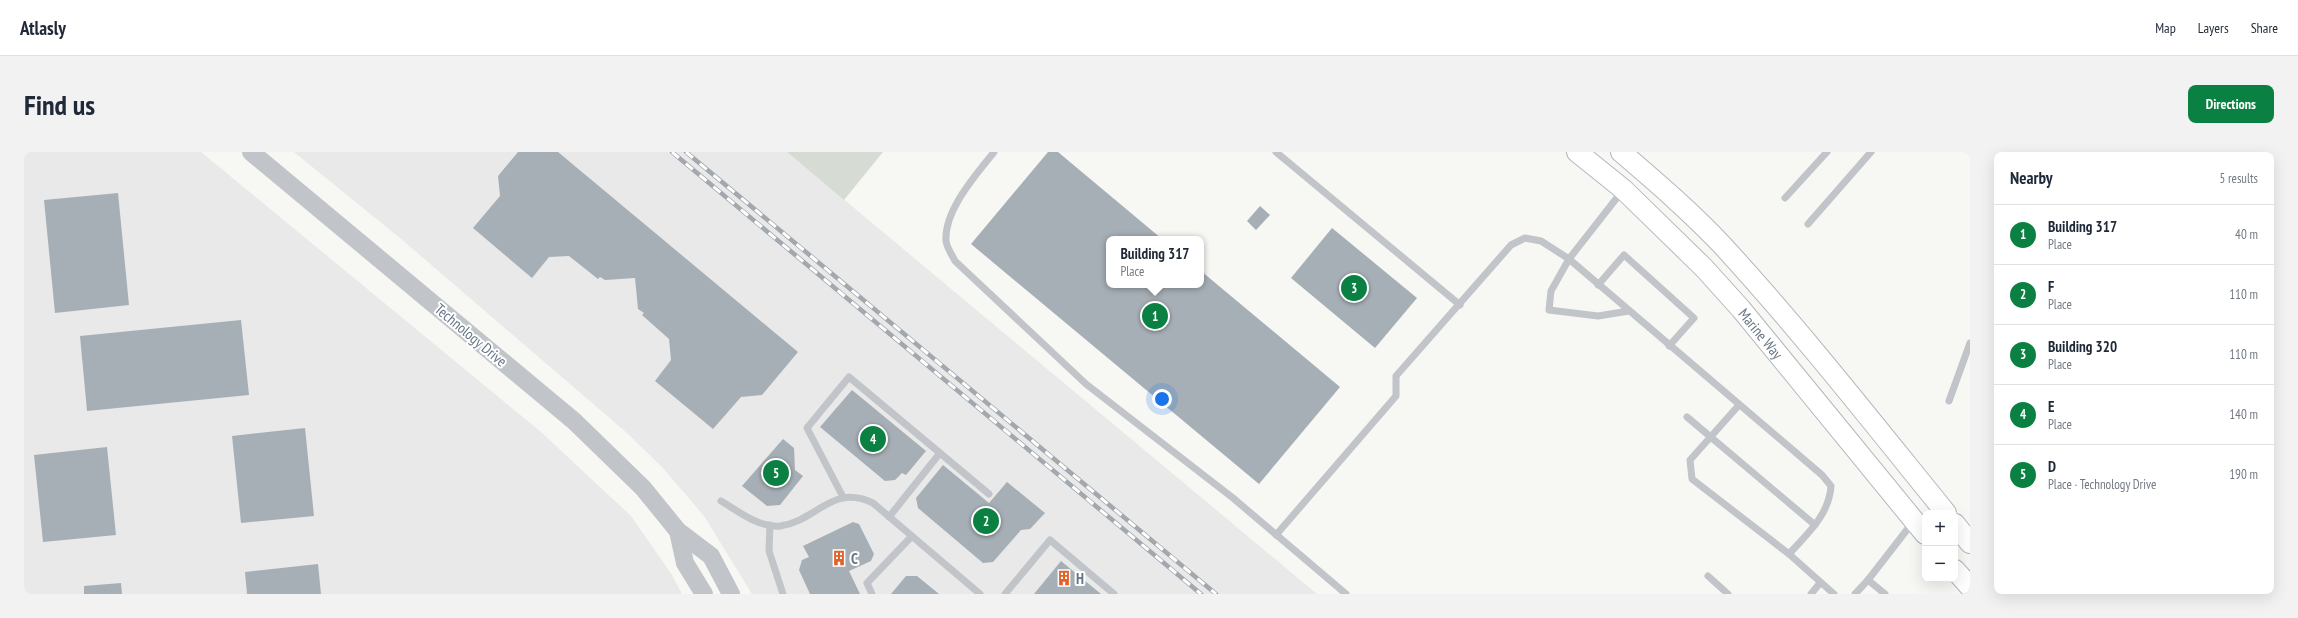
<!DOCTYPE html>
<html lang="en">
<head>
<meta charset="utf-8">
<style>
  body { margin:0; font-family:"PT Sans Narrow",sans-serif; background:#f2f2f3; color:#1f2937 }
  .controls { position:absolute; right:12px; bottom:12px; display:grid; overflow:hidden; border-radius:8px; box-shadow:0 4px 16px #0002 }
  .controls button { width:36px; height:36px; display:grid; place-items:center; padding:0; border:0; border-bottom:1px solid #e0e1e3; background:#fff; color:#1f2937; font:20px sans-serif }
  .you { position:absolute; left:1138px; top:247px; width:14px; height:14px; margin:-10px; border:3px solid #fff; border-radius:50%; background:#1a73e8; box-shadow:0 0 0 6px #1a73e833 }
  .badge { display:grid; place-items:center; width:26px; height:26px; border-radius:50%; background:#0b8043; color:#fff; font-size:13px; font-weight:700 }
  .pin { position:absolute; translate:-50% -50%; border:2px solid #fff; box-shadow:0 1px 4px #0006 }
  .popup { position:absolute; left:1082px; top:84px; width:98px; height:52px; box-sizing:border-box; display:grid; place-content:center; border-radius:8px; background:#fff; filter:drop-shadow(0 1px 3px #0005); font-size:13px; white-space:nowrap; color:#747a83 }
  .popup b { font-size:15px; color:#1f2937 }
  .popup::after { content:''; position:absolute; left:50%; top:100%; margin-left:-8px; border:8px solid transparent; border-top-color:#fff }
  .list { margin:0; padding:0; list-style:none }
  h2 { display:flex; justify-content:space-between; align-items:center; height:52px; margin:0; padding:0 16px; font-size:17px }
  h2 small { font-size:13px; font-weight:400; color:#747a83 }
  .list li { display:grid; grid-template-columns:26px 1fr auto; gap:12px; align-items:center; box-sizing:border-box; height:60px; padding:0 16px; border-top:1px solid #e0e1e3 }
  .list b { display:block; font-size:15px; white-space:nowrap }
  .list p { margin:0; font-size:13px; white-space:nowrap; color:#747a83 }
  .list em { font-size:13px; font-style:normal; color:#747a83 }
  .map { position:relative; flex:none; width:1946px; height:442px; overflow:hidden; border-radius:8px }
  header { display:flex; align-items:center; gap:24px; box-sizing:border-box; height:56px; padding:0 20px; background:#fff; border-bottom:1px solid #e0e1e3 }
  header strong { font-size:19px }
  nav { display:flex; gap:22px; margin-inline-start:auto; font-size:14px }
  .intro { display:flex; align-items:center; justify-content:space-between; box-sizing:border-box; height:96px; padding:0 24px }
  h1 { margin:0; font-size:28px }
  .button { padding:10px 18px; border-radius:8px; background:#0b8043; color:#fff; font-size:14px; font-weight:700 }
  main { display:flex; gap:24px; padding:0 24px }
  aside { flex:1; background:#fff; border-radius:8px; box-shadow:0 4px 16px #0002 }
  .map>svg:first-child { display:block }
</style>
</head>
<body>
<header>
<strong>Atlasly</strong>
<nav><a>Map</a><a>Layers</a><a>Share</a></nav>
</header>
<div class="intro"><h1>Find us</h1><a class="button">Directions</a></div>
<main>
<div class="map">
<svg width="1946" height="442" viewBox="0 0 1946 442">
  <rect width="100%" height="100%" fill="#f7f7f4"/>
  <g fill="#e8e9e8">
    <polygon points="0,0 177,0 517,280 607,364 648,423 658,442 0,442"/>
    <polygon points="270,0 763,0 1293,442 728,442 680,364 639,316 603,281 376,86"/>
  </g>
  <polygon fill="#d6dcd4" points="763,0 859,0 820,48"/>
  <g fill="#a7afb6">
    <polygon points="494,0 534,0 774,200 738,243 717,245 689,277 631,229 647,208 645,187 618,163 620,161 614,157 611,126 581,128 576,125 574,127 545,104 525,105 508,126 449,76 476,44 474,24"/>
    <polygon points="1024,0 1034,0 1138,87 1085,87 1085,133 1177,133 1177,119 1316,235 1235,332 947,92"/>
    <polygon points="94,41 105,153 31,161 20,48"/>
    <polygon points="1236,54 1246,63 1232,78 1223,69"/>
    <polygon points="1308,76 1393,146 1351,196 1267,126"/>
    <polygon points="217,168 225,243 63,259 56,184"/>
    <polygon points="828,238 902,299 882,323 878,321 871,328 861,329 796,275"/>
    <polygon points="281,276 290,364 217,371 208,284"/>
    <polygon points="759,287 770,296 771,318 779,324 756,353 743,354 718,334"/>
    <polygon points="83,295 92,383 19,390 10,303"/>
    <polygon points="919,313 965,351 983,330 1021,361 1006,377 997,378 969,410 959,411 894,356 892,346"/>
    <polygon points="829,370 835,372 850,402 847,409 825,419 836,442 786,442 775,418 778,408 785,405 779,394"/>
    <polygon points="1037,409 1077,442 1010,442"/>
    <polygon points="294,412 297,442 223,442 221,420"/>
    <polygon points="882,424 893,424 915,442 867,442"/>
    <polygon points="97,431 98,442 60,442 60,434"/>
  </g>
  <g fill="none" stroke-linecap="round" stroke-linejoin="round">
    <defs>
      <g id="secondary">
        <path id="s1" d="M 1553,0 L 1599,37 L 1680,116 L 1717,157 L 1901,382"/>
        <path d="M 1597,0 C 1632,30 1667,60 1699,94 C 1777,179 1849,271 1922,361"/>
        <polyline points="1931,372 1946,391"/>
        <polyline points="1931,418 1946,435"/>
      </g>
    </defs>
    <use href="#secondary" stroke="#b3b8bd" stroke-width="22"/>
    <g stroke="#c1c4c8" stroke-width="7">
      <path d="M 970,0 C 952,23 920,58 922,89 C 923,96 928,103 931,109 L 1062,232 L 1209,346 L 1322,442"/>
      <polyline points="1252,0 1436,153"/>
      <path d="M 1599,38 L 1545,107 L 1798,323 L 1807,334 C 1805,363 1784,381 1765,402 L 1810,442"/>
      <polyline points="1761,46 1803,0"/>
      <polyline points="1784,72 1847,0"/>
      <polyline points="1574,133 1600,103 1670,166 1645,194"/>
      <polyline points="1925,249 1946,191"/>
      <polyline points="1715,253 1666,308 1668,327 1765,402"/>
      <polyline points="1663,265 1791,373"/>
      <polyline points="819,345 783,276 825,225 965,342"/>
      <path d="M 697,349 C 714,359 735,376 756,374 C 793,369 808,331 849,351 L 956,442"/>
      <polyline points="865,365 916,301"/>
      <polyline points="746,373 745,399 759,442"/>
      <polyline points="1252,383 1372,244 1372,224 1487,93 1501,86 1517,89 1545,107 1527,139 1525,158 1574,164 1605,159"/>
      <polyline points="1684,424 1704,442"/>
      <polyline points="1844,428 1889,370"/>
      <polyline points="848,442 843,431 888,384"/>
      <polyline points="981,442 1026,388 1090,442"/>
      <polyline points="1787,442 1796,431"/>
      <polyline points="1831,442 1844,428 1861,442"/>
    </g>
    <g stroke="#c1c4c8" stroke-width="18">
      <polyline points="227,0 550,269 619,336 654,379 687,404 707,442"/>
      <polyline points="654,379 661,411 680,442"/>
    </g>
    <use href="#secondary" stroke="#fff" stroke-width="20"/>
    <defs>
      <g id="rail">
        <polyline points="648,0 1177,442"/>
        <polyline points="662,0 1192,442"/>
      </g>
    </defs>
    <use href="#rail" stroke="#a2a8ae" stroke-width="4.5"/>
    <use href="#rail" stroke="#fff" stroke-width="3" stroke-dasharray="9" stroke-linecap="butt"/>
  </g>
  <defs>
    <symbol id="building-bare" viewBox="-9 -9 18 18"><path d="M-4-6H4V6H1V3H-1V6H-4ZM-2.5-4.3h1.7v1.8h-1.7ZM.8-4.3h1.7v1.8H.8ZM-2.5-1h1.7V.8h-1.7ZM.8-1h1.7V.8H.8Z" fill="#e26129" stroke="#fff" stroke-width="2.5" paint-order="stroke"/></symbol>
  </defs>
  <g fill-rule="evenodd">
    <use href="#building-bare" x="804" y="395" width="22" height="22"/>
    <use href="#building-bare" x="1029" y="415" width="22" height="22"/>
  </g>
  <g text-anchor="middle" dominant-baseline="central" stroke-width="4" stroke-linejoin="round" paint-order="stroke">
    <g font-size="15" fill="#677685" stroke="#fff">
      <text stroke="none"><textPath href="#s1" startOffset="259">Marine Way</textPath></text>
      <text transform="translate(447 183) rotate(40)">Technology Drive</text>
    </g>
    <g font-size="15" font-weight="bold" fill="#677685" stroke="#fff" text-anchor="start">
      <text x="827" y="406">C</text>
      <text x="1052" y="426">H</text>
    </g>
  </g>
</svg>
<div class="controls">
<button>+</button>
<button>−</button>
</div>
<div class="you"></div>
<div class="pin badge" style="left:1131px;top:164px">1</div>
<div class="popup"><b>Building 317</b>Place</div>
<div class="pin badge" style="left:962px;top:369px">2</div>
<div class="pin badge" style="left:1330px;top:136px">3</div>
<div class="pin badge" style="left:849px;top:287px">4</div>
<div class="pin badge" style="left:752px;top:321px">5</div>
</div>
<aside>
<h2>Nearby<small>5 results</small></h2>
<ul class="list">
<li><span class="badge">1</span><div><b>Building 317</b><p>Place</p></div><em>40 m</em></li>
<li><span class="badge">2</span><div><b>F</b><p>Place</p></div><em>110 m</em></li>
<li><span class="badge">3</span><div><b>Building 320</b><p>Place</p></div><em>110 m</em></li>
<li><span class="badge">4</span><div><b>E</b><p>Place</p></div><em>140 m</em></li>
<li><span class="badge">5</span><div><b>D</b><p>Place · Technology Drive</p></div><em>190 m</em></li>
</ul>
</aside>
</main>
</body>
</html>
